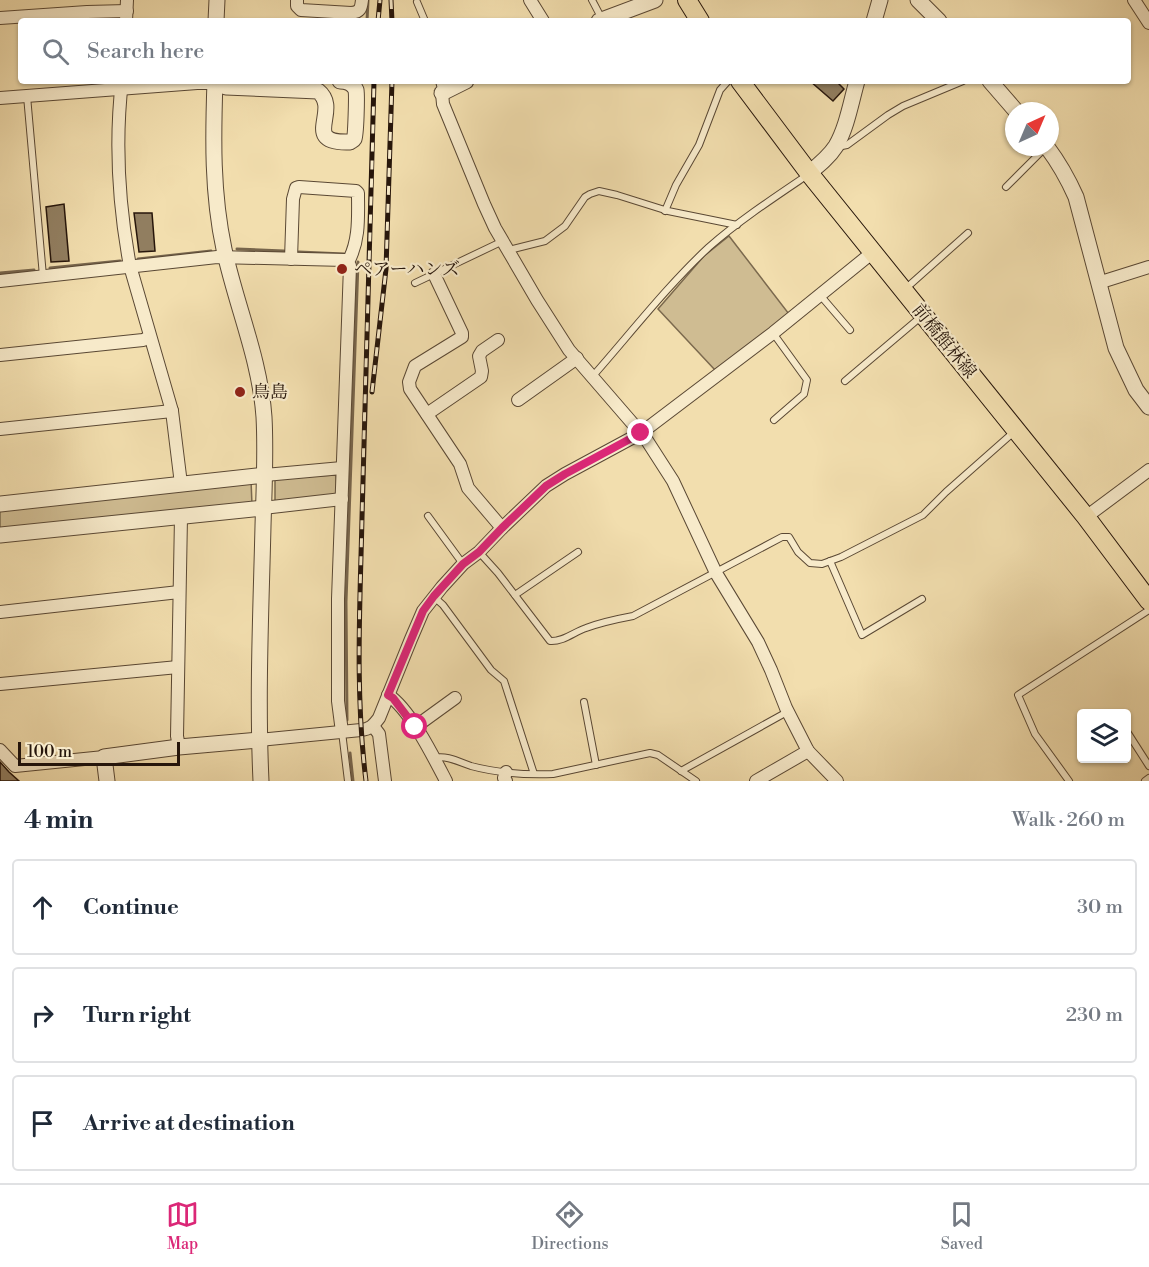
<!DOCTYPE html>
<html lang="en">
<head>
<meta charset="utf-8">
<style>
  body { margin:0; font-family:"Libre Bodoni","Noto Serif JP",serif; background:#f2f2f3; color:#1f2937 }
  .controls { position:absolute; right:18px; bottom:18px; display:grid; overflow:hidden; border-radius:6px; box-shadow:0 2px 4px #0004 }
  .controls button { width:54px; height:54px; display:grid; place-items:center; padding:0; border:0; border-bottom:2px solid #e0e1e3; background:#fff; color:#1f2937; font:30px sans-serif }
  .compass { position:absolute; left:1005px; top:102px; width:54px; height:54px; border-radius:50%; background:#fff; box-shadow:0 2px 4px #0004; rotate:44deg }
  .scale { position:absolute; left:18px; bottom:15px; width:162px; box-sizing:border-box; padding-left:6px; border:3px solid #27160b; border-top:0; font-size:16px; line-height:21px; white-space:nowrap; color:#27160b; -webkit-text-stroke:4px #f7eaca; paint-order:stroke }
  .stop { position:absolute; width:18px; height:18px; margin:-14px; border:4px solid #db2777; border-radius:50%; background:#fff }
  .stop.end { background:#db2777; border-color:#fff; box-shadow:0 2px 6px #0008 }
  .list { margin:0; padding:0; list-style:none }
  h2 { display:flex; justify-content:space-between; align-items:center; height:78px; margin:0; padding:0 24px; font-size:26px }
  h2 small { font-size:20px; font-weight:400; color:#747a83 }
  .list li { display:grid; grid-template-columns:39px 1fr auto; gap:18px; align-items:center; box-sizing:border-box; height:96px; margin:0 12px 12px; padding:0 12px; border:2px solid #e0e1e3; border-radius:6px }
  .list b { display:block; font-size:22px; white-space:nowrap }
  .list em { font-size:20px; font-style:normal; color:#747a83 }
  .icon { flex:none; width:33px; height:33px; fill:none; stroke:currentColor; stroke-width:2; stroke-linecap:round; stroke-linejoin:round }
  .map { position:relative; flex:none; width:1149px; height:781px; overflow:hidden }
  .search { position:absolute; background:#fff; box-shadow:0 2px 4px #0004; left:18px; right:18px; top:18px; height:66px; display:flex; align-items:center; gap:15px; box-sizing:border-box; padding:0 21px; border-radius:6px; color:#747a83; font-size:22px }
  .sheet { height:402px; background:#fff }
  nav { display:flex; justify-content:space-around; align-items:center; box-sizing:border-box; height:84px; border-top:2px solid #e0e1e3; background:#fff; font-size:16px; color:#747a83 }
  nav a { display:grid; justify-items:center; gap:3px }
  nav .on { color:#db2777 }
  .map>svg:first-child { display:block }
</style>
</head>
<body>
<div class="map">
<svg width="1149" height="781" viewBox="0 0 1149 781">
  <rect width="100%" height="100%" fill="#f2deae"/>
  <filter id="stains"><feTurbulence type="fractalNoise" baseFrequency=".00333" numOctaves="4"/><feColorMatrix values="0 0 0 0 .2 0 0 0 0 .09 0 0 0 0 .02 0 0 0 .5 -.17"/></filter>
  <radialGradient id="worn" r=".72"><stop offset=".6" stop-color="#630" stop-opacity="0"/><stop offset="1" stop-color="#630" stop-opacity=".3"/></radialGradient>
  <g fill="#cfbc92" stroke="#7b694e" stroke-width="1.5">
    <polygon points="729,236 789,314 715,370 658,309 704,256"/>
    <polygon points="336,475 337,492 335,495 275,502 275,478"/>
    <polygon points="251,480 252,505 0,530 0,509"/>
  </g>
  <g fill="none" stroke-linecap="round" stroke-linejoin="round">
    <g stroke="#77654c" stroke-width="3">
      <polyline points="367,21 368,0"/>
      <polyline points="237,249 284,251"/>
      <polyline points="299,252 344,254"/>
      <polyline points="138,259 211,251"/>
      <polyline points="50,268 120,261"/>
      <polyline points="0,273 34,270"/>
      <polyline points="347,720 346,602 358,262"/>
      <polyline points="350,753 353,781"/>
    </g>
  </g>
  <g fill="#917e60" stroke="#27160b" stroke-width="1.5">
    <polygon points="810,81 836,81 844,89 833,101"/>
    <polygon points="64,204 69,261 51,262 46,207"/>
    <polygon points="134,213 152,213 155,251 139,252"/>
    <polygon points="0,762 9,772 19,781 0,781"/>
  </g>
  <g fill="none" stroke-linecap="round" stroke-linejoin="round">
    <defs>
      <g id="service">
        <polyline points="592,0 602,19"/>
        <polyline points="417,2 425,21"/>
        <polyline points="439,81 442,93"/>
        <polyline points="27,96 43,276"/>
        <polyline points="837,147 847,145 888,115 903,106 963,81"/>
        <polyline points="1006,187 1046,147"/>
        <polyline points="665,211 676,185 699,145 720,90 728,81"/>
        <polyline points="509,250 545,241 565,226 585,197 590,194 599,191 617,195 668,211 737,225"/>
        <polyline points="415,283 503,241"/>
        <polyline points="904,290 968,233"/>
        <polyline points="820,295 850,330"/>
        <polyline points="773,333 807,380 804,394 774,420"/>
        <path d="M 592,377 C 630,334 667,286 709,247 C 740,220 775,197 809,174"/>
        <polyline points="845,381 923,315"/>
        <polyline points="428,516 463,564"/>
        <path d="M 479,552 L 498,573 L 550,641 C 563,642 574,632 586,628 C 602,622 617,619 633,616 L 782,537 L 789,537 L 798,552 L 810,563 L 822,564 L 841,557 L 923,515 L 946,492 L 1015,431"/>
        <polyline points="830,561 862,635 922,599"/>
        <polyline points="515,595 578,552"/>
        <polyline points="434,597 443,605 491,670 504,681 534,774"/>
        <polyline points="584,702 596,765"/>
        <polyline points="1126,730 1149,766"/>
        <polyline points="342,732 348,781"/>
        <path d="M 434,758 C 447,755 459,762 471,766 C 497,773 526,775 553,774 L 650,753 L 658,755 L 696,781"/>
        <polyline points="681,771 787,712"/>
        <polyline points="1069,781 1035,734 1018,695 1149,610"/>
        <polyline points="1145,781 1149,778"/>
      </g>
      <g id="minor">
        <path d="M 297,0 L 297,6 L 301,10 L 351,13 C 360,12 361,9 362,0"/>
        <polyline points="530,0 543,21"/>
        <polyline points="1134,0 1149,23"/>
        <polyline points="0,18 87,12 127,11"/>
        <polyline points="126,21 127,0"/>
        <path d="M 122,81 C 115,141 119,207 130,266 L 172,411 L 181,484"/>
        <polyline points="442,93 443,104 484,204 495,228 537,300 569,350 646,439 673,481 716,573 758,642 771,670 786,708 808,751 837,781"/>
        <polyline points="0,98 197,83 215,83"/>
        <path d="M 291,259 L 293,199 L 296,188 L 299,187 L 356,191 L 358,193 C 358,216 360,240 348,262 L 350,266 L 338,599 L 338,701 L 342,732"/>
        <polyline points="434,274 462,333 462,337 415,366 409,382 410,389 460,464 468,488 502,528"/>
        <polyline points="0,281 217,257 345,260 348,262"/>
        <polyline points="1098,283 1149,267"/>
        <polyline points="0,355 143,340 150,337"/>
        <polyline points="518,400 577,358"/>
        <polyline points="427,414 481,377 482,371 479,356 482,351 498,340"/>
        <polyline points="0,429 172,411"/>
        <polyline points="265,475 342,468"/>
        <polyline points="263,508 342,499"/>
        <polyline points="1086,517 1149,470"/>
        <polyline points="0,612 179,592"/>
        <polyline points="0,684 178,667"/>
        <path d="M 388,695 C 410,709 434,758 446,781"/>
        <polyline points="373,726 379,734 385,781"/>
        <polyline points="415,727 455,698"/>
        <path d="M 259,740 L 361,730 C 370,729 373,726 379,718 L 411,639 L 423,611 L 442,587 L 463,564 L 479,552 L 502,528 L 546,486 L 565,474 L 641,433 L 773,333 L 873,252"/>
        <polyline points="179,747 177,736 181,517"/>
        <polyline points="0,750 15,766 104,757"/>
        <polyline points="506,772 504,778 506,781"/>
        <polyline points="756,781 808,751"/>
      </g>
      <g id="tertiary">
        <polyline points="918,0 939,21"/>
        <polyline points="216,21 217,0"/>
        <polyline points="599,21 655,0"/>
        <polyline points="874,21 880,0"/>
        <path d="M 215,81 C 213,138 212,193 224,249 C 236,305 260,359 264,417 C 266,453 264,490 263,526 C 261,611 257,696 261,781"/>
        <polyline points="990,81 1016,111"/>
        <path d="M 215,83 L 226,87 L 318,91 C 342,110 299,144 350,142 C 351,141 353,141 354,139 C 356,135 357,95 356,90 C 353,83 347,81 340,81"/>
        <polyline points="442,93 466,81"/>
        <path d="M 1047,147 C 1059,163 1068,179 1076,197 L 1116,348 L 1136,390 L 1149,407"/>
        <path d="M 809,173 C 819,165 829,157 836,146 C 847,127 851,102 857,81"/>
        <polyline points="0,504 265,475"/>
        <polyline points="0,535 263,508"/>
        <polyline points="107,781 104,757 179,747 259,740"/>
      </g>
      <g id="primary">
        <polyline points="687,0 700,21"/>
        <polyline points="740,81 809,173 1086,517 1149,601"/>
      </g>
    </defs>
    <use href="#service" stroke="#5a4834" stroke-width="8"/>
    <use href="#minor" stroke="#5a4834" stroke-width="14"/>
    <use href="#tertiary" stroke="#5a4834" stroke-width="17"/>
    <use href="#primary" stroke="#27160b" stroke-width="20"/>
    <use href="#service" stroke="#f7eaca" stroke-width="6"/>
    <use href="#minor" stroke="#f7eaca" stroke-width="12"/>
    <use href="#tertiary" stroke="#f7eaca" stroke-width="15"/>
    <use href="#primary" stroke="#f2deae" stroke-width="18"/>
    <defs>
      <g id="rail">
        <polyline points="391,0 392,21"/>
        <polyline points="378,21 380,0"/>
        <polyline points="372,392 386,269 392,81"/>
        <path d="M 366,781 C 355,693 360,606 362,518 C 365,372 371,227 374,81"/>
      </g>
    </defs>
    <use href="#rail" stroke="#27160b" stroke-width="5"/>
    <use href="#rail" stroke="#f7eaca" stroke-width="3" stroke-dasharray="9" stroke-linecap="butt"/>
  </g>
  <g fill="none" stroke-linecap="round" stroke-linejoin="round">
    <polyline stroke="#db2777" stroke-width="8" points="415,727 393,698 388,695 423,611 434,596 463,564 479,552 502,528 546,486 565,474 641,433"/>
  </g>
  <g fill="#8f2418" stroke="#f7eaca" stroke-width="2">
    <circle cx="342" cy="269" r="6"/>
    <circle cx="240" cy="392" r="6"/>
  </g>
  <g text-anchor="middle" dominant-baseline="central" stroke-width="4.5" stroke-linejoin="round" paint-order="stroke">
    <g font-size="18" fill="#27160b" stroke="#f7eaca" text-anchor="start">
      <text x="354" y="269">ペアーハンズ</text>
      <text x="252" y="392">鳥島</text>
    </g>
    <g font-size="18" fill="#27160b" stroke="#f7eaca">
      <text transform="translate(944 341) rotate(51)">前橋館林線</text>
    </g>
  </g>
  <rect width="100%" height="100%" filter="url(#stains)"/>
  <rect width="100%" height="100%" fill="url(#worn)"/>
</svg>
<div class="controls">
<button><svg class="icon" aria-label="layers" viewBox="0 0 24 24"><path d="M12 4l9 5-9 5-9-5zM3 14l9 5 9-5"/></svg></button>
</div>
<svg class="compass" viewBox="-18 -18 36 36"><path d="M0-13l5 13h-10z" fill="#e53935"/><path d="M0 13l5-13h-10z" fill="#747a83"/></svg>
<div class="scale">100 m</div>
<div class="stop" style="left:415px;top:727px"></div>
<div class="stop end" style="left:641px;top:433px"></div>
<div class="search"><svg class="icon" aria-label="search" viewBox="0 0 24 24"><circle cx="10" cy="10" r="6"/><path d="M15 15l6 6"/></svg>Search here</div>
</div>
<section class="sheet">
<h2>4 min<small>Walk · 260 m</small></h2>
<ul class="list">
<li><svg class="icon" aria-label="ahead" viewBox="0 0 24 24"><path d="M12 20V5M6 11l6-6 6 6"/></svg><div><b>Continue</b></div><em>30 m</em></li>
<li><svg class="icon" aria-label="right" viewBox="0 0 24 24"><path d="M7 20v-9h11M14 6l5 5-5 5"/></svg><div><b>Turn right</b></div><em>230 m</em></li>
<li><svg class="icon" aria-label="arrive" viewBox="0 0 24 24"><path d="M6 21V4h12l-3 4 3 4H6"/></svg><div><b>Arrive at destination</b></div></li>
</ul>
</section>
<nav>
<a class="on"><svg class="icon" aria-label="map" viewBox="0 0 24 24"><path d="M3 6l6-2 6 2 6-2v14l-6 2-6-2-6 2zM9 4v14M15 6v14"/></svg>Map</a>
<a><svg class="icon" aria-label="directions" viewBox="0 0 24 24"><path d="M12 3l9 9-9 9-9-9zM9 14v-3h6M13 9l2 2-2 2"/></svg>Directions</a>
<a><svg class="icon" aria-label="saved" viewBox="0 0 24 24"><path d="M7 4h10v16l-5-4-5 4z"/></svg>Saved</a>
</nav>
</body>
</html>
